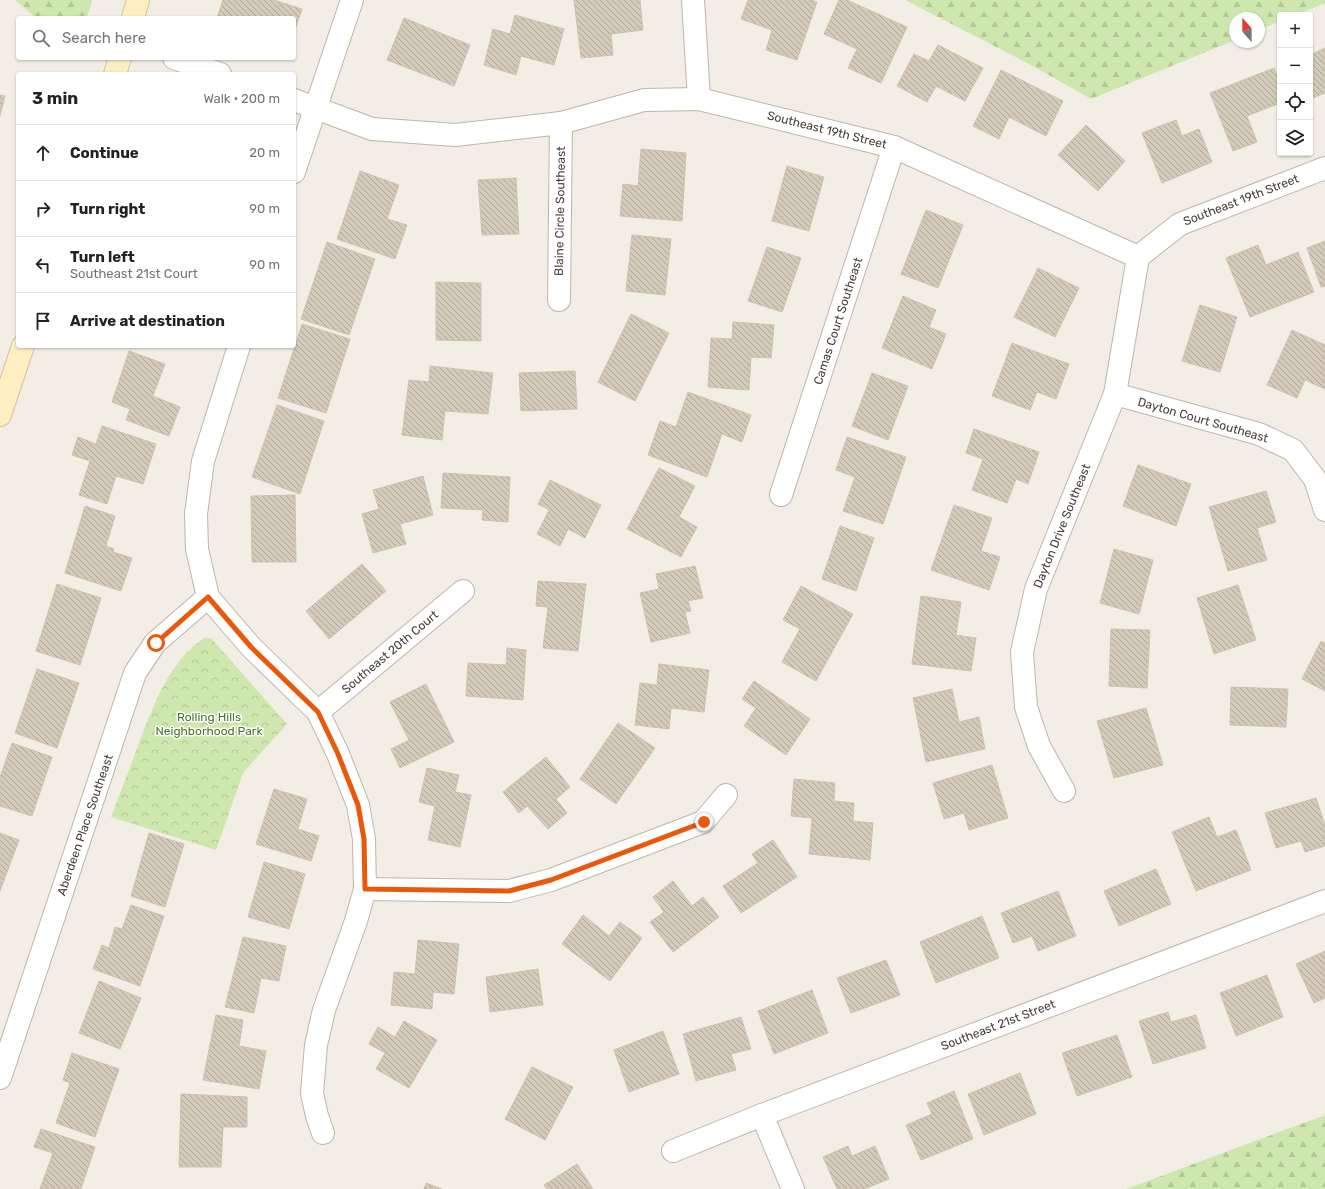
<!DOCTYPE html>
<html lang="en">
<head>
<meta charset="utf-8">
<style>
  body { margin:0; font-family:Rubik,sans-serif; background:#f6f6f6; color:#222 }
  .controls { position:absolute; right:12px; top:12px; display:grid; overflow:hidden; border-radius:4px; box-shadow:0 1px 3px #0004 }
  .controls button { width:36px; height:36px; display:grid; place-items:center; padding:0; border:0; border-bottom:1px solid #e0e0e0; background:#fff; color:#222; font:20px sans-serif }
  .compass { position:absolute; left:1229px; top:12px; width:36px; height:36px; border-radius:50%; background:#fff; box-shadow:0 1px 3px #0004; rotate:339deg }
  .stop { position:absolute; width:12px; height:12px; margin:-9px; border:3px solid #ea580c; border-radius:50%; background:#fff }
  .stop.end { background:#ea580c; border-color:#fff; box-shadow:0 1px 4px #0008 }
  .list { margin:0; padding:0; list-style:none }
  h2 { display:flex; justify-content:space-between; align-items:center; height:52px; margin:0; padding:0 16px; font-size:17px }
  h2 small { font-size:13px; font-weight:400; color:#767676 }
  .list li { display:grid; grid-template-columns:26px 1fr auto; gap:12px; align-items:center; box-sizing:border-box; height:56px; padding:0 16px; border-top:1px solid #e0e0e0 }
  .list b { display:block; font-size:15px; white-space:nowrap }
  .list p { margin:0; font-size:13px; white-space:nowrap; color:#767676 }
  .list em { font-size:13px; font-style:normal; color:#767676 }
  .icon { flex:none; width:22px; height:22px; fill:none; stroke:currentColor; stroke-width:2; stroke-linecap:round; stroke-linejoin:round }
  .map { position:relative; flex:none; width:1325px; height:1189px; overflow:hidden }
  .search { position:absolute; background:#fff; box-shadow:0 1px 3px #0004; left:16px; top:16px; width:280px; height:44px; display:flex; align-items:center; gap:10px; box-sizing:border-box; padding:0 14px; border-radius:4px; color:#767676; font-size:15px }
  .panel { position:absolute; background:#fff; box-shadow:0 1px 3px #0004; left:16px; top:72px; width:280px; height:276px; border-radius:4px }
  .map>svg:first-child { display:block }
</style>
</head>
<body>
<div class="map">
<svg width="1325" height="1189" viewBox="0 0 1325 1189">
  <defs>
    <pattern id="forest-firs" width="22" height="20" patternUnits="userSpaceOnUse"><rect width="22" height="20" fill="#cee7ae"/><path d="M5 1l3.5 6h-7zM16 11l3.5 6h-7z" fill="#b2c796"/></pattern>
    <pattern id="park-crowns" width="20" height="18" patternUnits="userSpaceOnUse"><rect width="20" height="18" fill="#cee7ae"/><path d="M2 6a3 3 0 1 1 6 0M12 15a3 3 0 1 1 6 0" fill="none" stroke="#b2c796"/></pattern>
    <pattern id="building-back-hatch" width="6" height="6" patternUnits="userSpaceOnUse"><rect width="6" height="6" fill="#d4cabb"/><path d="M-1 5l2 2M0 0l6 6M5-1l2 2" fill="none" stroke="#aea599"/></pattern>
  </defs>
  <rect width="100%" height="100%" fill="#f2eee5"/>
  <g fill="url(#forest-firs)">
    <polygon points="15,0 92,0 87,18 36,18"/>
    <polygon points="905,0 1325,0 1325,3 1296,15 1280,15 1280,21 1259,30 1259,18 1235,18 1235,40 1091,99 1031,65"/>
    <polygon points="1325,1115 1325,1189 1126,1189"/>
  </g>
  <path fill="url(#park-crowns)" d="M 204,638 L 211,638 L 287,724 L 243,773 L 216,850 L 111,817 C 120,793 130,768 139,743 C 155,703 168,663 204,638 Z"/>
  <g fill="url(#building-back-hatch)" stroke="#cfc1ae">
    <polygon points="223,0 274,0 302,9 294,32 294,18 217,18"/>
    <polygon points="574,0 640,0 643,30 611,34 613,55 581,58"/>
    <polygon points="748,0 811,0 817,2 797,60 766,50 772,30 741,19"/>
    <polygon points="839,0 847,0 907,27 881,83 848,68 857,49 824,34"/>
    <polygon points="515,15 564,29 554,65 521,56 516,75 484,65 493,29 510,34"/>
    <polygon points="404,18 470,45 454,86 387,60"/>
    <polygon points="938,45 983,68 965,101 936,86 927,102 897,86 914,54 929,61"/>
    <polygon points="1325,48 1325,93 1310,99 1310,55"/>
    <polygon points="1274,68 1280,83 1280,103 1247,116 1257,142 1233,151 1210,93"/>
    <polygon points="1001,70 1063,101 1046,136 1009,117 999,139 973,126"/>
    <polygon points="0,95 5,96 0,116"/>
    <polygon points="1176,120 1182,136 1199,129 1212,162 1162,183 1142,133"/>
    <polygon points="1086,125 1125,161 1098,191 1058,155"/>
    <polygon points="641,149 686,153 682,221 620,216 623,184 638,186"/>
    <polygon points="787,166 824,177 809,231 772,221"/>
    <polygon points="360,171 399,185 387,219 407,225 395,259 337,239"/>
    <polygon points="516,178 519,234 482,235 478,180"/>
    <polygon points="926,210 963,225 938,288 901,274"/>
    <polygon points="632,235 671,239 665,295 626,291"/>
    <polygon points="1325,241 1325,286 1321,287 1307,248"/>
    <polygon points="327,242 375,259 349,335 301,319"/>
    <polygon points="1258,245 1266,265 1298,252 1314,292 1250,317 1226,258"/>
    <polygon points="767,247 801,258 782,312 748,301"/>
    <polygon points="1038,268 1079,288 1055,337 1014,317"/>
    <polygon points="436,282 481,283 481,341 436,340"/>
    <polygon points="903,296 936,310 929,327 946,334 932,369 882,348"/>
    <polygon points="1200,305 1237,317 1220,372 1182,361"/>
    <polygon points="631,314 669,333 635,401 598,382"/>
    <polygon points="733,322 774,325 771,358 751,357 749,390 708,387 711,338 732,339"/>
    <polygon points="302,324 350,339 326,413 278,398"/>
    <polygon points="1292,330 1325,345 1325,389 1305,380 1297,398 1267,385"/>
    <polygon points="1012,343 1069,364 1056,399 1037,392 1030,410 992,396"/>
    <polygon points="129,351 165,364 153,396 180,407 169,436 126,420 130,409 112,402"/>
    <polygon points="430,366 493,373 488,414 445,411 442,440 402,435 409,380 429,382"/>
    <polygon points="575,371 577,409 521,411 519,373"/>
    <polygon points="872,373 908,386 888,440 852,426"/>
    <polygon points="688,392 751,415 742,442 722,434 707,477 648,455 660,421 676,427"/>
    <polygon points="277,405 324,421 300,494 252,477"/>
    <polygon points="102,426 156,444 143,484 116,476 107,504 79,495 90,461 72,455 78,437 96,444"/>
    <polygon points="974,429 1039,452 1028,484 1016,479 1007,503 972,490 983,459 966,453"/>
    <polygon points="847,437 906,457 883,524 843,511 855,477 836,470"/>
    <polygon points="1138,465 1191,484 1176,526 1123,506"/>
    <polygon points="659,468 695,486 679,517 697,527 681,557 627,529"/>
    <polygon points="443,473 510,477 508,522 482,520 483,510 441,508"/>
    <polygon points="423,476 433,515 400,524 406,544 373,553 362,514 379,509 373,490"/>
    <polygon points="550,480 601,505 585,538 568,529 560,546 537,534 549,510 538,504"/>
    <polygon points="1266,491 1276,522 1257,528 1267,560 1228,571 1209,507"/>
    <polygon points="295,495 296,562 252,562 251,496"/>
    <polygon points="954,505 992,518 981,551 1000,557 989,590 931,570"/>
    <polygon points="85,506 115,516 106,546 114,549 113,552 132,558 121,591 65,573"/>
    <polygon points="840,526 874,538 856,591 822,579"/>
    <polygon points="1114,549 1153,560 1139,614 1100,603"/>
    <polygon points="362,564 386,591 329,639 306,611"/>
    <polygon points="695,566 703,598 688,601 691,611 685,612 690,633 651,642 640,593 659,589 656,574"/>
    <polygon points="538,581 586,584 578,651 543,648 548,607 536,606"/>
    <polygon points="57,584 101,598 80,665 36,651"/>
    <polygon points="1238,585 1256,640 1214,654 1197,598"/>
    <polygon points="801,586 853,614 816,681 782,662 800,629 783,620"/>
    <polygon points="921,596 961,602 956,635 976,638 971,671 912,664"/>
    <polygon points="1111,629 1150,630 1147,688 1109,686"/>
    <polygon points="1321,641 1325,643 1325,691 1302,679"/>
    <polygon points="507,648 526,650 523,700 466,696 468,663 506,665"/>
    <polygon points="659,664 709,670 704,712 671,708 669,729 635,725 640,683 657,685"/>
    <polygon points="37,669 79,683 57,748 15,733"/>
    <polygon points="754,681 810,719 786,755 744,726 756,708 742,699"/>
    <polygon points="426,684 454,742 400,768 391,749 409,740 390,702"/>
    <polygon points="1231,687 1288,689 1286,727 1230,725"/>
    <polygon points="952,689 959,722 979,717 985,749 926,762 913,698"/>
    <polygon points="1146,708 1163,765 1114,778 1097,721"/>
    <polygon points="618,723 655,748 616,804 580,779"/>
    <polygon points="12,743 52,757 32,816 0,806 0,777"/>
    <polygon points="546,757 570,787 556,799 567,813 548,829 527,806 519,813 503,792"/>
    <polygon points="992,765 1008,818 969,830 964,813 944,819 933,783"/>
    <polygon points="427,768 459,775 455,792 471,795 460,847 428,840 435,806 419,802"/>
    <polygon points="794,779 835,783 834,801 854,803 853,821 873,823 870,860 809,854 812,818 791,816"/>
    <polygon points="274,789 307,799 298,829 319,836 311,861 256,844"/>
    <polygon points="1316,798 1325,825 1325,846 1305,852 1301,841 1276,848 1265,813"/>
    <polygon points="1209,817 1217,837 1236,830 1251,870 1196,891 1172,832"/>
    <polygon points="0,833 19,840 0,891"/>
    <polygon points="149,833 184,844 165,907 131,896"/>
    <polygon points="773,840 797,877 741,913 723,886 758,863 752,854"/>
    <polygon points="264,862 305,874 289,929 248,917"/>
    <polygon points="1156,869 1171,904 1119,926 1104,891"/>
    <polygon points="673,881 692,906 703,897 719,917 673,952 650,922 664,912 653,897"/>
    <polygon points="1058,891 1076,936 1038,951 1032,936 1013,943 1001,913"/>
    <polygon points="131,905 164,916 140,986 93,969 102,945 109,948 115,927 122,929"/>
    <polygon points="583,915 609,936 620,922 642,938 610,981 562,944"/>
    <polygon points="982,916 999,958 936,983 920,942"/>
    <polygon points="243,937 286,946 279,981 261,978 254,1013 225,1007"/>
    <polygon points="418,940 459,944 454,994 433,992 432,1009 391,1005 394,972 415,974"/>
    <polygon points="1325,951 1325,998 1314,1003 1296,964"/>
    <polygon points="886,960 900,995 851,1013 837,978"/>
    <polygon points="538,969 543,1005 490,1012 486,977"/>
    <polygon points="1267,975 1283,1017 1236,1036 1220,993"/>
    <polygon points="99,981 141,998 120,1049 79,1033"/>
    <polygon points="812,990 828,1033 774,1054 758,1011"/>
    <polygon points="1168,1012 1171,1022 1196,1015 1206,1048 1153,1064 1139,1021"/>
    <polygon points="216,1015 243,1020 239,1046 266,1051 259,1089 203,1080"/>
    <polygon points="741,1017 751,1049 731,1054 736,1070 696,1081 683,1034"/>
    <polygon points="404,1021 437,1040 409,1088 376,1069 385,1053 369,1044 378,1027 395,1037"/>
    <polygon points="663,1031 679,1074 629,1092 614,1050"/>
    <polygon points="1117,1035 1132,1077 1077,1096 1062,1053"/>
    <polygon points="72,1053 119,1069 95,1137 56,1123 70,1083 63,1080"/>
    <polygon points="532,1067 573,1087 545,1140 505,1119"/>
    <polygon points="1020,1073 1036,1114 984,1135 968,1094"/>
    <polygon points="954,1091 973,1139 921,1160 906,1125 932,1114 927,1103"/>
    <polygon points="181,1094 247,1097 247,1127 223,1127 221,1167 179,1167"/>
    <polygon points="41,1129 95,1147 81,1189 40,1189 53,1153 34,1147"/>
    <polygon points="848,1146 852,1156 875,1146 889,1179 864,1189 837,1189 823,1157"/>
    <polygon points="577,1164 593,1189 547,1189 544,1185"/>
    <polygon points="426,1183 442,1189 424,1189"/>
  </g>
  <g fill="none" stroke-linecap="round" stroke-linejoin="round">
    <defs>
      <g id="street">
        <polyline points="693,0 699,99"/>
        <polyline points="174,58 220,74"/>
        <polyline points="294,100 372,129 455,135 561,123 644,100 699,99 894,147 1138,257 1180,224 1325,168"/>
        <polyline points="294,172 352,0"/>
        <polyline points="559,300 561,123"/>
        <polyline points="239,346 203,461 196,514 197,549 208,597 251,647 318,712 338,754 358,805 364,839 365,889 356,921 324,1010 316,1045 312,1093 317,1116 323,1133"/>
        <polyline points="1115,394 1259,434 1293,450 1315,479 1325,510"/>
        <polyline points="781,495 894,147"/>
        <polyline points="318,712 463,591"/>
        <polyline points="1064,791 1039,746 1026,707 1022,652 1036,589 1115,394 1138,257"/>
        <polyline points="365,889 509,891 551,880 703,822 726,795"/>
        <polyline points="0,1078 135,673 155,643 208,597"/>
        <polyline points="762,1115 793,1189"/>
        <polyline points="673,1151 762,1115 1325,901"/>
      </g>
      <g id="secondary">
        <polyline points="133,18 138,0"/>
        <polyline points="115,74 120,58"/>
        <polyline points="0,415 23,346"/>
      </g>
    </defs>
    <use href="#street" stroke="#beb6a8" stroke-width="24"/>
    <use href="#secondary" stroke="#d6c397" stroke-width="24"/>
    <use href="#street" stroke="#fff" stroke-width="22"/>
    <use href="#secondary" stroke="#feefc3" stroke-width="22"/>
  </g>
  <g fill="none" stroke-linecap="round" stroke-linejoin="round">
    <polyline stroke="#ea580c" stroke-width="5" points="156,643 208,597 251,647 318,712 338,754 358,805 364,839 365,889 509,891 551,880 704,822"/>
  </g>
  <g text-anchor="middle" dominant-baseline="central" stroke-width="3" stroke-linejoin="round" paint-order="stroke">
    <g font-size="12" fill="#453e35" stroke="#fff">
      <text transform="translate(827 130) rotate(14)">Southeast 19th Street</text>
      <text transform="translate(1241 200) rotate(-21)">Southeast 19th Street</text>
      <text transform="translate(560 211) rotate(-89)">Blaine Circle Southeast</text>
      <text transform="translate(838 321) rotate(-72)">Camas Court Southeast</text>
      <text transform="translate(1203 420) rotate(16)">Dayton Court Southeast</text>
      <text transform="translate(1062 526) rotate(-68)">Dayton Drive Southeast</text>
      <text transform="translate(390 652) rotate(-40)">Southeast 20th Court</text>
      <text transform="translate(85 825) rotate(-71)">Aberdeen Place Southeast</text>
      <text transform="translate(998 1025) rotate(-21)">Southeast 21st Street</text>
    </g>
    <g font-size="12" fill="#477628" stroke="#fff">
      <text x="209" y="717">Rolling Hills<tspan x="209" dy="14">Neighborhood Park</tspan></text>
    </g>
  </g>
</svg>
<div class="controls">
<button>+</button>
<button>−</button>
<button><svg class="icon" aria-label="locate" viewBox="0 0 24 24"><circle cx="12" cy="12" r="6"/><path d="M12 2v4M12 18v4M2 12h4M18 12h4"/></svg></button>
<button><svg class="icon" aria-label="layers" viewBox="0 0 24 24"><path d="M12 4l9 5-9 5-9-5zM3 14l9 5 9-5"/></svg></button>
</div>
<svg class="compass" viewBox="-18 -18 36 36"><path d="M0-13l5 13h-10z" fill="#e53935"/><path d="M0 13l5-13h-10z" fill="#767676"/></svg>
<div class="stop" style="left:156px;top:643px"></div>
<div class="stop end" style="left:704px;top:822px"></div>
<div class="search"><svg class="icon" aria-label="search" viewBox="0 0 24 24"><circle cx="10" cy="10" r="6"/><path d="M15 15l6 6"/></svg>Search here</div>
<section class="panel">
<h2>3 min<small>Walk · 200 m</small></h2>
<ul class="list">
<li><svg class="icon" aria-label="ahead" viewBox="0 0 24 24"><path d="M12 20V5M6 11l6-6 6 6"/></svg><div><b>Continue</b></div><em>20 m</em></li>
<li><svg class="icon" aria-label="right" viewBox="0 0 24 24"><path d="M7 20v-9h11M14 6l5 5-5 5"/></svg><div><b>Turn right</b></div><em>90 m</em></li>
<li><svg class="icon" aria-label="left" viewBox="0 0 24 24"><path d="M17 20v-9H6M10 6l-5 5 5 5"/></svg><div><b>Turn left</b><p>Southeast 21st Court</p></div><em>90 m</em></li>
<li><svg class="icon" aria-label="arrive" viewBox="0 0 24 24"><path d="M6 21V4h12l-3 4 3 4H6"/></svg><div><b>Arrive at destination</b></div></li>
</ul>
</section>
</div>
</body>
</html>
